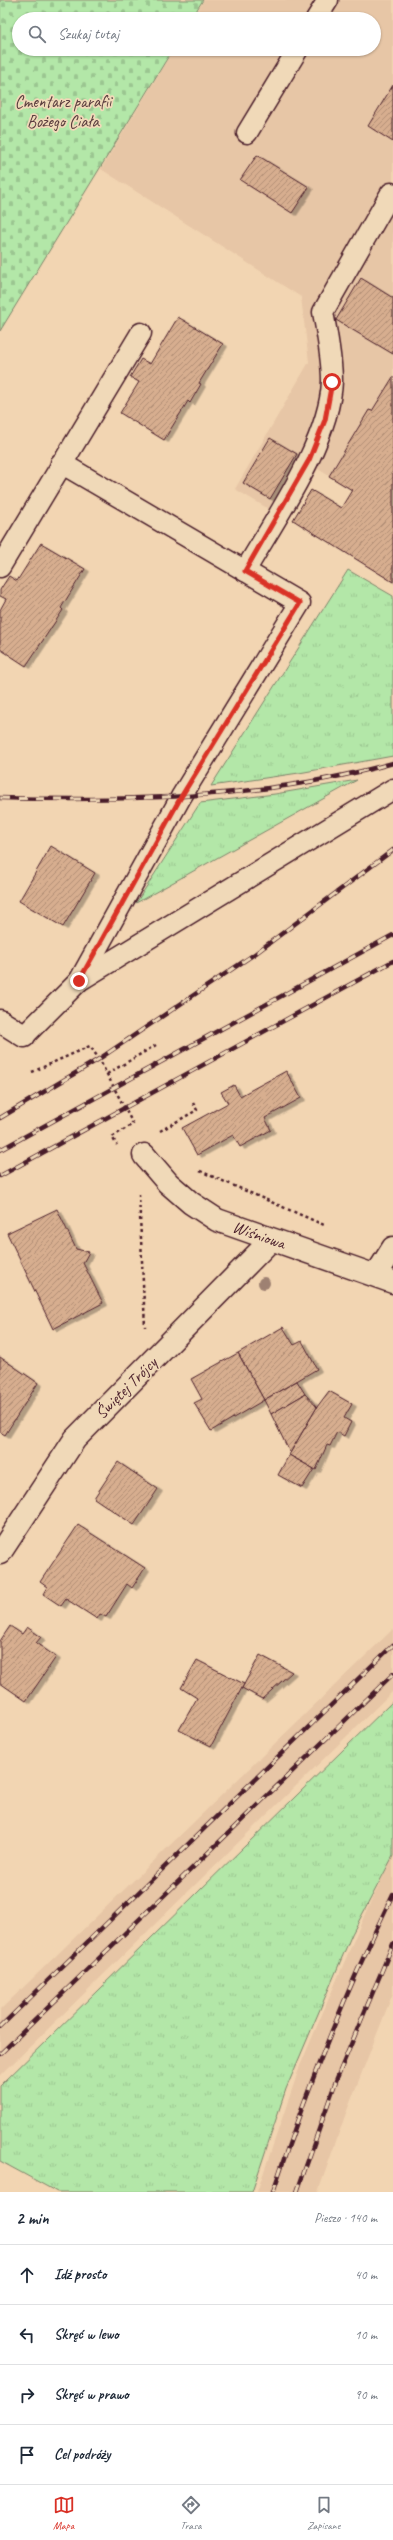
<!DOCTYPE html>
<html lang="pl">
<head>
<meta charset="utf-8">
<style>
  body { margin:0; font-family:Caveat,sans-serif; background:#f6f6f7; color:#1f2937 }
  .stop { position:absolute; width:12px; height:12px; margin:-9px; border:3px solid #d93025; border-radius:50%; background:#fff }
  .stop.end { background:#d93025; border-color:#fff; box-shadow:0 1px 4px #0008 }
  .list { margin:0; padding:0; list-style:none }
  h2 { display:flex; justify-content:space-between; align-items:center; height:52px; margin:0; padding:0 16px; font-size:17px }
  h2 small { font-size:13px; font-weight:400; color:#747a83 }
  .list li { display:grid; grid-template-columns:26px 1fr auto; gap:12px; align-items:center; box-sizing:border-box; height:60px; padding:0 16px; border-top:1px solid #e0e1e3 }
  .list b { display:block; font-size:15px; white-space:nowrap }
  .list em { font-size:13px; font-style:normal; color:#747a83 }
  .icon { flex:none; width:22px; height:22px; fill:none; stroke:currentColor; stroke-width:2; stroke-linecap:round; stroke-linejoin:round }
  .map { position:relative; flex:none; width:393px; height:2192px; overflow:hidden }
  .search { position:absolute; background:#fff; box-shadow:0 1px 3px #0004; left:12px; right:12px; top:12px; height:44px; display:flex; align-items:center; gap:10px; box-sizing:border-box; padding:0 14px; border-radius:22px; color:#747a83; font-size:15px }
  .sheet { height:292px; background:#fff }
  nav { display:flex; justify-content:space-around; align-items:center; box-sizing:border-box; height:56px; border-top:1px solid #e0e1e3; background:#fff; font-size:11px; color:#747a83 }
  nav a { display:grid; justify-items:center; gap:2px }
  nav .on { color:#d93025 }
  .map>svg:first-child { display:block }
</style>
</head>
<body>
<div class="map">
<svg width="393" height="2192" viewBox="0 0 393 2192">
  <defs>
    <pattern id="grass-tufts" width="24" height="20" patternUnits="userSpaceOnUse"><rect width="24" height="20" fill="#b3e7a8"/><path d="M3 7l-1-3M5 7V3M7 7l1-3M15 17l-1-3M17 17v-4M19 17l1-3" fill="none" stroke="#9bc691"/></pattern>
    <pattern id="cemetery-stones" width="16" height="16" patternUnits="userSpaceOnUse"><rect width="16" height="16" fill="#b3e7a8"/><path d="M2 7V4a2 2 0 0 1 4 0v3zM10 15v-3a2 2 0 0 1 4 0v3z" fill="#9bc691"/></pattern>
    <pattern id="building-hatch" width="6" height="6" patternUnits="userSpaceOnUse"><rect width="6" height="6" fill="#d7ae8f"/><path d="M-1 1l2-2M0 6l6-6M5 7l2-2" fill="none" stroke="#b08d75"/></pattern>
    <filter id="shadow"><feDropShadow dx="4.5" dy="2.5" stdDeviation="0" flood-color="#0004"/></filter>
  </defs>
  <rect width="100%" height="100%" fill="#f2d5b2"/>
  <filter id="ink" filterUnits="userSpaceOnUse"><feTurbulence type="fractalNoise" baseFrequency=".025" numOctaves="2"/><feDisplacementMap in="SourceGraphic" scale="8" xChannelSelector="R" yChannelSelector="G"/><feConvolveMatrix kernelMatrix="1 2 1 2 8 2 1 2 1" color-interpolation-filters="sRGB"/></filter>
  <g filter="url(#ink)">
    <g fill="#e7c6a6">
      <polygon points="204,0 393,0 393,515 318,469 287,520 235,489 309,362 301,297 101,169 174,49 374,49 374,19 193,19"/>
      <polygon points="393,1629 393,1691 0,2076 0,2010"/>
      <polygon points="393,1856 393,1993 346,2113 318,2192 257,2192 300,2066 365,1914"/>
    </g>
    <g fill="url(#grass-tufts)" stroke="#7e836a">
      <polygon points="348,570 393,596 393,756 299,773 211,786"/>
      <polygon points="357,780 136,903 200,803 275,794"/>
      <polygon points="393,1701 393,1856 352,1934 286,2089 252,2192 57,2192 0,2161 0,2086"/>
    </g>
    <polygon fill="url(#cemetery-stones)" stroke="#7e836a" points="0,0 203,0 191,19 19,19 19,49 173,49 0,331"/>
    <g fill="url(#building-hatch)" stroke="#4a1f2b" filter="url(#shadow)">
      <polygon points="393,85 393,142 368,126"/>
      <polygon points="257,155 309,187 292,213 240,180"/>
      <polygon points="361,278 393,298 393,354 336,320"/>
      <polygon points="178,317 223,344 199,383 201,384 190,403 188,401 164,440 120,413 139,382 130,377 141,359 150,364"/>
      <polygon points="393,377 393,582 293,520 311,490 341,508 352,490 329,476 369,410 372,411"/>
      <polygon points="270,438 297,454 270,499 243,483"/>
      <polygon points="41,543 85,569 61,608 63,610 26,666 0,649 0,610 6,599 0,596 0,590 9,576 17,581"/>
      <polygon points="51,846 95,873 63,927 19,901"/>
      <polygon points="286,1071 301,1098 265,1118 271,1130 240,1147 233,1135 197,1155 182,1128 228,1103 221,1092 234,1085 240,1096"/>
      <polygon points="57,1209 76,1249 89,1252 83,1263 103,1303 53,1329 7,1233"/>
      <polygon points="283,1327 294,1345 302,1341 317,1369 264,1400 238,1353"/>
      <polygon points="238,1353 264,1400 211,1431 194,1403 202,1399 191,1379"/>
      <polygon points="0,1357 38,1383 5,1435 0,1432"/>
      <polygon points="297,1381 305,1394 271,1414 264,1400"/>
      <polygon points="329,1391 352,1404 344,1418 351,1422 344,1436 337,1432 330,1446 327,1445 316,1470 289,1455 317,1407"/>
      <polygon points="305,1394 317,1407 290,1453 271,1414"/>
      <polygon points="289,1455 314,1469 302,1488 278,1475"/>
      <polygon points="118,1462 158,1489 134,1525 94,1498"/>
      <polygon points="78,1525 145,1568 132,1588 127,1584 106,1617 100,1614 97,1619 66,1599 61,1606 43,1594 47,1587 40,1582"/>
      <polygon points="10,1626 22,1634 27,1627 41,1637 36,1643 56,1657 26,1701 0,1683 0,1641"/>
      <polygon points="260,1655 292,1672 262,1699 242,1688"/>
      <polygon points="197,1660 244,1684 211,1746 179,1730 197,1698 181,1688"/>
    </g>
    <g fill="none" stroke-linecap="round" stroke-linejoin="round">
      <defs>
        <g id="service">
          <polyline points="316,19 328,0"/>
          <polyline points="247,133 298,49"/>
          <polyline points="61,463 300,603 181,797 79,981"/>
          <polyline points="0,567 141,333"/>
          <path d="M 245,571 C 275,519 330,441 332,381 C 332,358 327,334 323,312 L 391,193 L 393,194"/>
          <polyline points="24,1036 79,981 393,789"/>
        </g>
        <g id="minor">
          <polyline points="0,1021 24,1036"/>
          <polyline points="144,1155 168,1183 191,1203 217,1220 393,1282"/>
          <polyline points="376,1275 393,1248"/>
          <polyline points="0,1553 75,1439 271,1240"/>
        </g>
      </defs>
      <use href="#service" stroke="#4a1f2b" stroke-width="23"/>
      <use href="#minor" stroke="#4a1f2b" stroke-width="25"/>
      <g stroke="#4a1f2b" stroke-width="2.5" stroke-dasharray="3 3" stroke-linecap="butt">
        <polyline points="32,1072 90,1046 99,1059 133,1124 112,1137 117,1145"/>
        <polyline points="107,1074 156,1045"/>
        <polyline points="160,1131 197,1110 193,1103"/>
        <polyline points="200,1171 324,1225"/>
        <polyline points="139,1194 145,1327"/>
      </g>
      <use href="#service" stroke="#f0d9b8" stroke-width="20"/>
      <use href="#minor" stroke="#f0d9b8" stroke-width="22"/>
      <defs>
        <g id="rail">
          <path d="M 0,798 C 131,801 266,799 393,763"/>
          <polyline points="0,1118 99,1059 256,953 393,850"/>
          <polyline points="0,1150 393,935"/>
          <polyline points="0,1176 393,961"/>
          <polyline points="0,2027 393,1645"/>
          <polyline points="0,2054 393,1674"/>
          <path d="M 273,2192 C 306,2090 346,1991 393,1894"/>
          <polyline points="297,2192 337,2078 393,1944"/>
        </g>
      </defs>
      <use href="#rail" stroke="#4a1f2b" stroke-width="4.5"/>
      <use href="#rail" stroke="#f0d9b8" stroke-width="3" stroke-dasharray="9" stroke-linecap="butt"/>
    </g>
    <circle fill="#9e8172" cx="264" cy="1283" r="6"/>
  </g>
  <g fill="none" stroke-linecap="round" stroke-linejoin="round" filter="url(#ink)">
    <polyline stroke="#d93025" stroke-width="5" points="79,981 181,797 300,603 245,571 309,460 325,420 332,382"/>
  </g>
  <g text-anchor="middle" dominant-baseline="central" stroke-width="3.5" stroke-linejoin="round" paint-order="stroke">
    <g font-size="17" fill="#5a3d3e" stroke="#f0d9b8">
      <text x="63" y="101">Cmentarz parafii<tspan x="63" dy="20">Bożego Ciała</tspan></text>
    </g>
    <g font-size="17" fill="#4a1f2b" stroke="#f0d9b8">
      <text transform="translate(259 1235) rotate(19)">Wiśniowa</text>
      <text transform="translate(126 1388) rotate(-45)">Świętej Trójcy</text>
    </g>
  </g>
</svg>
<div class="stop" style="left:332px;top:382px"></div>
<div class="stop end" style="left:79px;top:981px"></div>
<div class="search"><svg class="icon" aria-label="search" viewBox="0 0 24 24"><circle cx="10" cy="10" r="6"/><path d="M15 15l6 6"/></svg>Szukaj tutaj</div>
</div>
<section class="sheet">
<h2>2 min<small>Pieszo · 140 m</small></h2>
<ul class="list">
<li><svg class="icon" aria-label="ahead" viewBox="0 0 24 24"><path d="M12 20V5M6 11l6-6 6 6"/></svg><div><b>Idź prosto</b></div><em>40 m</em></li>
<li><svg class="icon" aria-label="left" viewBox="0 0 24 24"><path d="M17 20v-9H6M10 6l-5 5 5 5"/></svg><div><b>Skręć w lewo</b></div><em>10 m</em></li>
<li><svg class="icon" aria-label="right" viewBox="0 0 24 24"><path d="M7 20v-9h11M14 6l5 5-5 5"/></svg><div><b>Skręć w prawo</b></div><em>90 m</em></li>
<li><svg class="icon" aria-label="arrive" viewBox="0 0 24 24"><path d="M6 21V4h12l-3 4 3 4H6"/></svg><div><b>Cel podróży</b></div></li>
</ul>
</section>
<nav>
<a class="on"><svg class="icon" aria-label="map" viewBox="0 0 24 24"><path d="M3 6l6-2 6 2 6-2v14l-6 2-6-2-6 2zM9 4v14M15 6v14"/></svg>Mapa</a>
<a><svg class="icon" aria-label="directions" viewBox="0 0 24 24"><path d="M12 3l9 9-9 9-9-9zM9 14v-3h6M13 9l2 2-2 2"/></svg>Trasa</a>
<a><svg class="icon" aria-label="saved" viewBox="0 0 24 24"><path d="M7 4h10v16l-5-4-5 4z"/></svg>Zapisane</a>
</nav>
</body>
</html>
